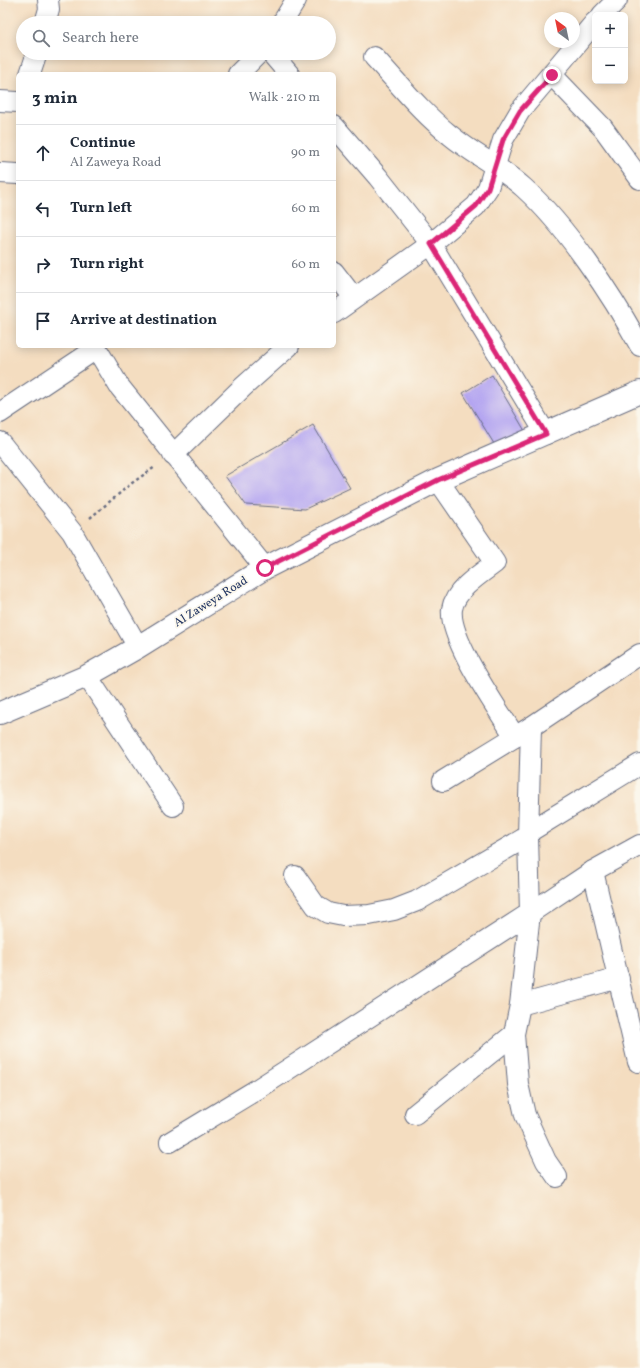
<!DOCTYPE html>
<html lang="en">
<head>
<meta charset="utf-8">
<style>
  body { margin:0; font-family:Vollkorn,serif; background:#f2f2f3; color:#1f2937 }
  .controls { position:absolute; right:12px; top:12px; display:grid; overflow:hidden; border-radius:6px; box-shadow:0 2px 10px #0003 }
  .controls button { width:36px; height:36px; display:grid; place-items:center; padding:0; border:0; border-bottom:1px solid #e0e1e3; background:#fff; color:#1f2937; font:20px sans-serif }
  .compass { position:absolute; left:544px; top:12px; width:36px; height:36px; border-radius:50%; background:#fff; box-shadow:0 2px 10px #0003; rotate:327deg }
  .stop { position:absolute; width:12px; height:12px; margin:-9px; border:3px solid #db2777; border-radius:50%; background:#fff }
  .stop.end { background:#db2777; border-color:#fff; box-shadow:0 1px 4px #0008 }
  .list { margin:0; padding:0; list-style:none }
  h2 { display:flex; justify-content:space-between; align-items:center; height:52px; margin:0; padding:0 16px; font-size:17px }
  h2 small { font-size:13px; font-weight:400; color:#747a83 }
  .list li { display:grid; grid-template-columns:26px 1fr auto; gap:12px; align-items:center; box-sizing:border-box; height:56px; padding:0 16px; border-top:1px solid #e0e1e3 }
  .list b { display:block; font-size:15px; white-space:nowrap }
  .list p { margin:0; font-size:13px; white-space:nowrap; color:#747a83 }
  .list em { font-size:13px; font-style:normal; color:#747a83 }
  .icon { flex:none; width:22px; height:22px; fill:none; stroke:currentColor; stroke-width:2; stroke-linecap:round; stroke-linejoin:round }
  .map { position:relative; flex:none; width:640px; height:1368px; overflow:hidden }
  .search { position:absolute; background:#fff; box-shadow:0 2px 10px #0003; left:16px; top:16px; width:320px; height:44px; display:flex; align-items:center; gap:10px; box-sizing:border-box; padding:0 14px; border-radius:22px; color:#747a83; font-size:15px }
  .panel { position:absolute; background:#fff; box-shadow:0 2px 10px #0003; left:16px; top:72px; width:320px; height:276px; border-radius:6px }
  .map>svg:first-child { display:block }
</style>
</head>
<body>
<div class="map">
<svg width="640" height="1368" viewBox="0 0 640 1368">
  <rect width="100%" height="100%" fill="#fbf7ec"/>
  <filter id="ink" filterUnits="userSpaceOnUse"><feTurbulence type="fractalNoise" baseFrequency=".025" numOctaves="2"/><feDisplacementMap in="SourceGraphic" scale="8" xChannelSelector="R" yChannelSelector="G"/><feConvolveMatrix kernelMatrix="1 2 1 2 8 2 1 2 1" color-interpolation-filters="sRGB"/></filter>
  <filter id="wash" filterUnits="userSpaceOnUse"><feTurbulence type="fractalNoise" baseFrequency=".012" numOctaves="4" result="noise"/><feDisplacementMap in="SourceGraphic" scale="16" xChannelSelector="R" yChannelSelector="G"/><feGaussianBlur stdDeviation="0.9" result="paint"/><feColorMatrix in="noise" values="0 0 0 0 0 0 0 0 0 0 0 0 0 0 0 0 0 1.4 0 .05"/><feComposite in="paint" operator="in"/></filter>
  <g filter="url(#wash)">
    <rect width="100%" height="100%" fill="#f4ddc0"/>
    <g id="blocks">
      <g fill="#b3a4f1">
        <polygon points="492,375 528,436 499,452 463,393"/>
        <polygon points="313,425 350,488 305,509 246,505 225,476"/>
      </g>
    </g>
  </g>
  <g filter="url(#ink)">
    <use href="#blocks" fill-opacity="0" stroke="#676c80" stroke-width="1"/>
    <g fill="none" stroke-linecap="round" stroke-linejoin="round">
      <defs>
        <g id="street">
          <polyline points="602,15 617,0"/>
          <polyline points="45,23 49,9 48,0"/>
          <polyline points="282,23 296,0"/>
          <polyline points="271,53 289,74"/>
          <path d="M 374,57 C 399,84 422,113 450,135 C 474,155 501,167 524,188 C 567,227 612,295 640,346"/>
          <polyline points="30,74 37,53"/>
          <polyline points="238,74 259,53"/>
          <polyline points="552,75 603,128 640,179"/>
          <polyline points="0,101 18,102"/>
          <polyline points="334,126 378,177 431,244 546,434"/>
          <polyline points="0,173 18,174"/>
          <polyline points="334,272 354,298"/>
          <polyline points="334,313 431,244 476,206 488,188 503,140 520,111 595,22"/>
          <polyline points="95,346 119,386 265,568"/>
          <polyline points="0,413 96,349"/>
          <polyline points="0,442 72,532 138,647"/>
          <polyline points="173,455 243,387 289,346"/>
          <path d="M 438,480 L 495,563 C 480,574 455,590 452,609 C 448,639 498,709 515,737"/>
          <polyline points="87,676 173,806"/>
          <polyline points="531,727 528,836 530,913 520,1005 514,1034 518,1084 525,1115 546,1161 557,1177"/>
          <polyline points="443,781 531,727 640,654"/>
          <polyline points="529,832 640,764"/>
          <polyline points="593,871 638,1062"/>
          <polyline points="295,876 316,906 328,913 343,916 369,915 394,910 417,901 528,836"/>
          <polyline points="520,1005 619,978"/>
          <polyline points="415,1114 514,1034"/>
          <polyline points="170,1142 256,1090 530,913 593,871 640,845"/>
        </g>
        <polyline id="secondary" points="0,713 87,676 138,647 265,568 438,480 640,392"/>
      </defs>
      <use href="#street" stroke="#676c80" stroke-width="22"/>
      <use href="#secondary" stroke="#676c80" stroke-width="24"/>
      <polyline stroke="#676c80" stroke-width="2.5" stroke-dasharray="3 3" stroke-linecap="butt" points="90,518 132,483 155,467"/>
      <use href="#street" stroke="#fff" stroke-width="20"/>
      <use href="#secondary" stroke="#fff" stroke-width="22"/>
    </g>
  </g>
  <g fill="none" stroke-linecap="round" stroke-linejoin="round" filter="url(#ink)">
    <polyline stroke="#db2777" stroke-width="5" points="265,568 438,480 546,434 431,244 476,206 488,188 503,140 520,111 552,75"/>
  </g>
  <g text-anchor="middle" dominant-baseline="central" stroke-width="3.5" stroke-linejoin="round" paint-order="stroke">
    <g font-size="12" fill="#1b2f5e" stroke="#fbf7ec">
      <text transform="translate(211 602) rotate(-32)">Al Zaweya Road</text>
    </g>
  </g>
</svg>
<div class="controls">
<button>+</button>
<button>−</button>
</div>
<svg class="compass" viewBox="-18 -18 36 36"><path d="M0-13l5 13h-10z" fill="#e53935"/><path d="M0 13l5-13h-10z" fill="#747a83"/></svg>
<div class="stop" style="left:265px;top:568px"></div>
<div class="stop end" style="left:552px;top:75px"></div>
<div class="search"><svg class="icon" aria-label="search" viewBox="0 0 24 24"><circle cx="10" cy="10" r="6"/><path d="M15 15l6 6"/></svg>Search here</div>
<section class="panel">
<h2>3 min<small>Walk · 210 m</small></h2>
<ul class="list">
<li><svg class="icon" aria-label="ahead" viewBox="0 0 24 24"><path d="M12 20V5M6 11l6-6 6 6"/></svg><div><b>Continue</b><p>Al Zaweya Road</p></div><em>90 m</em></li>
<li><svg class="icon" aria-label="left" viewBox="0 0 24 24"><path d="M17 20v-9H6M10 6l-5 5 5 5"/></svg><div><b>Turn left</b></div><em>60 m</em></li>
<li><svg class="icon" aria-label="right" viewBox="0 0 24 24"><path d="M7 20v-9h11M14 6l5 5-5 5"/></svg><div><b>Turn right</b></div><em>60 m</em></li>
<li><svg class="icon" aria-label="arrive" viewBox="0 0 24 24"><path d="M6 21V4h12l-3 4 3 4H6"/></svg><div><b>Arrive at destination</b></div></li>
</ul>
</section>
</div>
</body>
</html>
